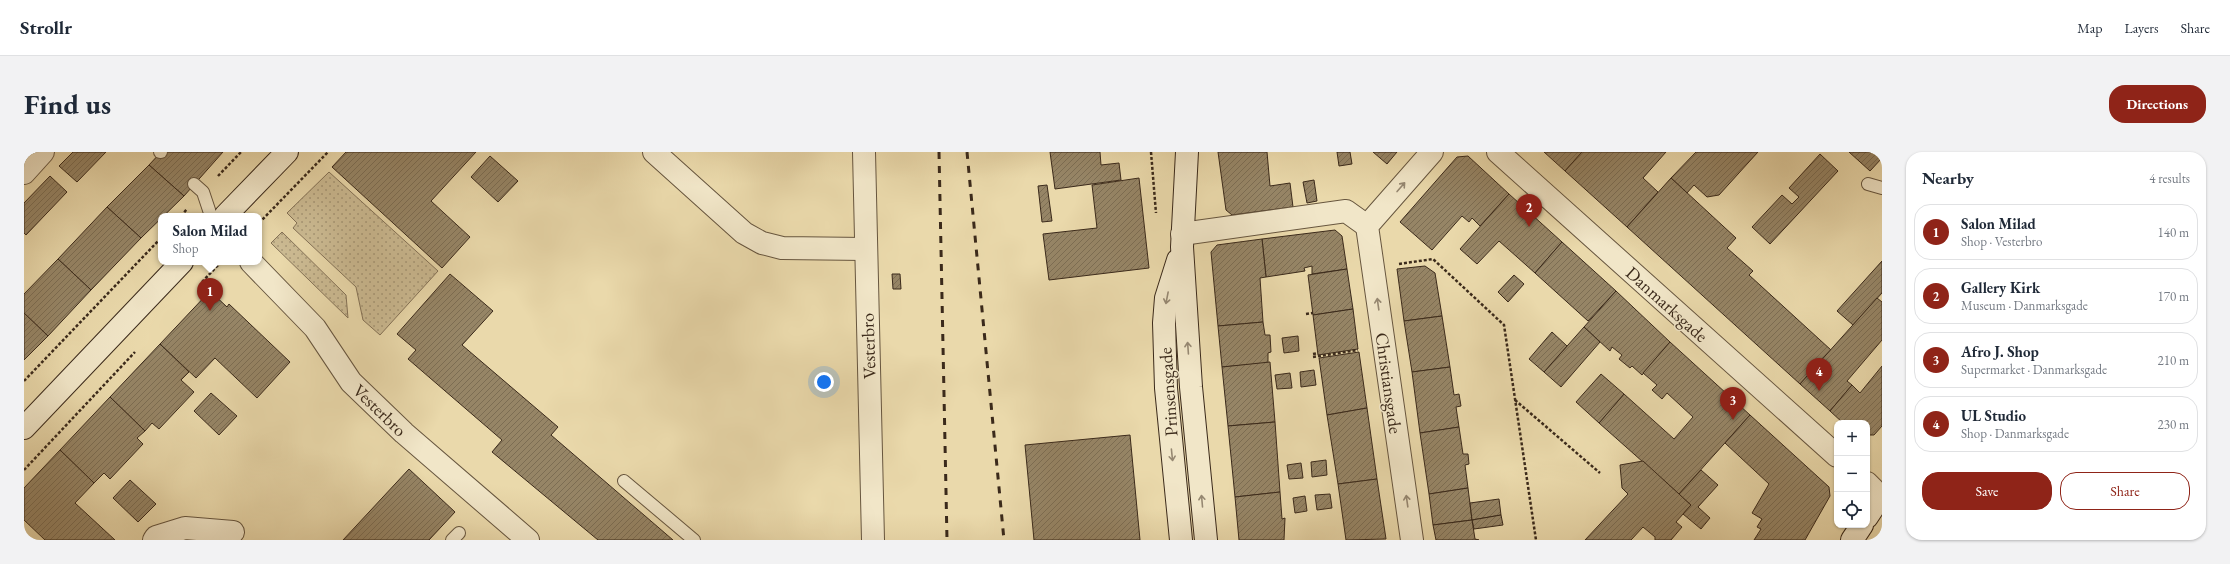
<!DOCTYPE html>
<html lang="en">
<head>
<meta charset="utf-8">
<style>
  body { margin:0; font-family:"EB Garamond",serif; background:#f2f2f3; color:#1f2937 }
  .controls { position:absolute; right:12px; bottom:12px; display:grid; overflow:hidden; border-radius:8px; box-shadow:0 1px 3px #0004 }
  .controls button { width:36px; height:36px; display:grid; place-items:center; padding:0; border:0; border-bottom:1px solid #e0e1e3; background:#fff; color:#1f2937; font:20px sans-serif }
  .you { position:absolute; left:800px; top:230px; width:14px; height:14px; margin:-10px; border:3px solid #fff; border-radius:50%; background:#1a73e8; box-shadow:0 0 0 6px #1a73e833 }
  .badge { display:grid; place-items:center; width:26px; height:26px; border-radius:50%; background:#8f2418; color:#fff; font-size:13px; font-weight:700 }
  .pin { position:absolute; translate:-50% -33px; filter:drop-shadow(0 1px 2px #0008) }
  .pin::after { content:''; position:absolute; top:21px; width:14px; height:12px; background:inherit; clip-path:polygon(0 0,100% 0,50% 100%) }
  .popup { position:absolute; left:134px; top:61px; width:104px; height:52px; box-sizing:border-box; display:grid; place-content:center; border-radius:8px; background:#fff; filter:drop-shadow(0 1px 3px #0005); font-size:13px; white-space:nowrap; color:#747a83 }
  .popup b { font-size:15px; color:#1f2937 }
  .popup::after { content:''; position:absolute; left:50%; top:100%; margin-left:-8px; border:8px solid transparent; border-top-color:#fff }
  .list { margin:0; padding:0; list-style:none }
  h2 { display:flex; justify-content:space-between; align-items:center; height:52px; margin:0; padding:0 16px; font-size:17px }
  h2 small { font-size:13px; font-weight:400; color:#747a83 }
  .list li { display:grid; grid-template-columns:26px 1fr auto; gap:12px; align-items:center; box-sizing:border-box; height:56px; margin:0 8px 8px; padding:0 8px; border:1px solid #e0e1e3; border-radius:16px }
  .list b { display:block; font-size:15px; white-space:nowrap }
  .list p { margin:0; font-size:13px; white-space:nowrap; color:#747a83 }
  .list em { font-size:13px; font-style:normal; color:#747a83 }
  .actions { display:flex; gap:8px; padding:12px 16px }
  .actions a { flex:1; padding:9px 0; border:1px solid #8f2418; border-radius:16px; text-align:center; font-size:14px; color:#8f2418 }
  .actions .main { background:#8f2418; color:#fff }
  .icon { flex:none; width:22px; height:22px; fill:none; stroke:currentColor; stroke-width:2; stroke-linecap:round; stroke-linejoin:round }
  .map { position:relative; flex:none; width:1858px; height:388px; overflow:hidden; border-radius:16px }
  header { display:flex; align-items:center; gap:24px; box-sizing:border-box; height:56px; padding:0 20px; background:#fff; border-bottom:1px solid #e0e1e3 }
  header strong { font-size:19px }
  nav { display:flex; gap:22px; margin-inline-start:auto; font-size:14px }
  .intro { display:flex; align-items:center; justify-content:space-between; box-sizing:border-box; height:96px; padding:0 24px }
  h1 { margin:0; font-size:28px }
  .button { padding:10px 18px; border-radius:16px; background:#8f2418; color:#fff; font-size:14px; font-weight:700 }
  main { display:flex; gap:24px; padding:0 24px }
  aside { flex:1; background:#fff; border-radius:16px; box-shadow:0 1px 3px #0004 }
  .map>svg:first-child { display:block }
</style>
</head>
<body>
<header>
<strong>Strollr</strong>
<nav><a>Map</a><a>Layers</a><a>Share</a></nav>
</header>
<div class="intro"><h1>Find us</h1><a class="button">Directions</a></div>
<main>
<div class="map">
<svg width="1858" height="388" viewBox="0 0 1858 388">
  <defs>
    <pattern id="grass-dots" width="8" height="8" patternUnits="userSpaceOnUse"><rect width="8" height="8" fill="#ccbb93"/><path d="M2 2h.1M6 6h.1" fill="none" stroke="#a79877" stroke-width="1.8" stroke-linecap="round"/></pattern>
    <pattern id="building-hatch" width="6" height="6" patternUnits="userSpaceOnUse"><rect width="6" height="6" fill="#968566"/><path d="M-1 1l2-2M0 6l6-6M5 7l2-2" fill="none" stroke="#7c6d53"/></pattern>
  </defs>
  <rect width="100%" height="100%" fill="#ead9ab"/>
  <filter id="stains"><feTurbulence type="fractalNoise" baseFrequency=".005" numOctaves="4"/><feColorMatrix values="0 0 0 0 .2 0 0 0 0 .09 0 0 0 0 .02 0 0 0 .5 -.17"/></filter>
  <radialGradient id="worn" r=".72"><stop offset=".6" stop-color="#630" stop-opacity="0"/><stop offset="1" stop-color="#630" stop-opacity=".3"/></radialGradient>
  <g fill="url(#grass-dots)" stroke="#847257">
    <polygon points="305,20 414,119 356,183 339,168 332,135 269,76 273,71 263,61"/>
    <polygon points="258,80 322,143 324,166 247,91"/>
  </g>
  <g fill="url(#building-hatch)" stroke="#3b2a1b">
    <polygon points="49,0 82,0 53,30 35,14"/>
    <polygon points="137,0 199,0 160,44 125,13"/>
    <polygon points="322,0 452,0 407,49 446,85 418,116 308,15"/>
    <polygon points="1026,0 1076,0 1077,13 1095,11 1097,28 1031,37"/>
    <polygon points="1194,0 1243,0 1246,34 1266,31 1269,55 1208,63 1202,58"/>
    <polygon points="1313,0 1326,0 1328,12 1315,14"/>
    <polygon points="1349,0 1373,0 1363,12"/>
    <polygon points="1520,0 1558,0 1541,19"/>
    <polygon points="1558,0 1642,0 1619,26 1634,40 1603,75 1541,19"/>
    <polygon points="1672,0 1734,0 1695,43 1683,45 1670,33 1663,41 1647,26"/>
    <polygon points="1825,0 1858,0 1858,6 1846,19"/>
    <polygon points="1796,2 1814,19 1746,92 1728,75 1758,43 1768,52 1775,45 1765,36"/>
    <polygon points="466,4 494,29 474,50 447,25"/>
    <polygon points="1444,4 1485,42 1456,74 1448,66 1445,70 1438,64 1408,98 1376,70 1433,5"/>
    <polygon points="125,13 160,44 117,86 83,55"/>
    <polygon points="26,24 43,40 2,83 0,81 0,51"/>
    <polygon points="1115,26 1125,116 1025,128 1019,82 1073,76 1068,33"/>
    <polygon points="1647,26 1712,86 1703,96 1729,119 1725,123 1807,198 1776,232 1603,75"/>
    <polygon points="1290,28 1293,49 1283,51 1279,30"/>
    <polygon points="1023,33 1028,69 1018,70 1014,34"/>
    <polygon points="1485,42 1538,90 1511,121 1475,89 1453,112 1436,97"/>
    <polygon points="83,55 117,86 67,138 34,107"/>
    <polygon points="1311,78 1318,84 1323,117 1288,122 1288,114 1280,116 1281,119 1242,125 1238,87"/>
    <polygon points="1238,87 1242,125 1236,126 1239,170 1194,174 1187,100 1193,93"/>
    <polygon points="1538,90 1592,139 1564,169 1511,121"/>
    <polygon points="34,107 67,138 24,184 0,161 0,142"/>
    <polygon points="1858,109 1858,141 1829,173 1813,159"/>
    <polygon points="1401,114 1411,121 1418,164 1380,169 1373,117"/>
    <polygon points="1323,117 1329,157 1289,163 1284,123"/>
    <polygon points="426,122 469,159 438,193 534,275 527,283 649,388 574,388 468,300 478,288 384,207 392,198 373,182"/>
    <polygon points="868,122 876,122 877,137 869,137"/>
    <polygon points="1490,123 1500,132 1484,150 1474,140"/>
    <polygon points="186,139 203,155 205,152 266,210 233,246 191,206 172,226 136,192"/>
    <polygon points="1592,139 1646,190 1618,223 1608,214 1606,216 1595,207 1598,203 1588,195 1586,199 1560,175"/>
    <polygon points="1853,146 1858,150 1858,188 1823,229 1828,233 1806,259 1776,232"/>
    <polygon points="1329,157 1334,197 1294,203 1289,163"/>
    <polygon points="0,161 24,184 0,208"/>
    <polygon points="1418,164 1426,215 1388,220 1380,169"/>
    <polygon points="1239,170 1241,183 1246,183 1247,200 1244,201 1244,211 1198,215 1194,174"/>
    <polygon points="1560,175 1576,190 1537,235 1520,220"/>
    <polygon points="1528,180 1543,194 1520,220 1505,207"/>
    <polygon points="1274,184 1275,199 1260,201 1258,186"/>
    <polygon points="1646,190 1726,263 1655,342 1575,271 1600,242 1650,287 1669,265 1643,241 1638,247 1628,238 1633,233 1619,221"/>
    <polygon points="136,192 165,220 157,228 170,240 135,277 128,271 121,279 86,245"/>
    <polygon points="1335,200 1343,256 1303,263 1295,206"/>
    <polygon points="1246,210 1251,270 1204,274 1198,215"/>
    <polygon points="1858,214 1858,274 1850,283 1843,283 1843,271 1819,271 1806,259 1828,233 1836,241"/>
    <polygon points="1426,215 1430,243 1435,242 1437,254 1432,255 1435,275 1396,281 1388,220"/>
    <polygon points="1290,218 1292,233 1277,235 1276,220"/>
    <polygon points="1266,221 1268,236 1253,237 1251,223"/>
    <polygon points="1577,222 1600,242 1575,271 1552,250"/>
    <polygon points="187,241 213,264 195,283 170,259"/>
    <polygon points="86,245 121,279 113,286 119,292 86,327 80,321 70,331 36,298"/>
    <polygon points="1343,256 1353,327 1314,332 1303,263"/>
    <polygon points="1726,263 1805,335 1806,344 1781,388 1730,388 1737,377 1733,375 1738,367 1728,361 1745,332 1701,291"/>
    <polygon points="1251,270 1256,340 1211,345 1204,274"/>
    <polygon points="1435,275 1439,302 1444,302 1445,312 1441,313 1444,336 1405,342 1396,281"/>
    <polygon points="1106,283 1116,388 1010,388 1001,293"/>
    <polygon points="36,298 70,331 51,351 91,388 21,388 0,368 0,336"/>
    <polygon points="1302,308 1303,323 1288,325 1287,310"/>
    <polygon points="1619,309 1667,353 1652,370 1658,375 1647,388 1631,388 1631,385 1619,375 1607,388 1561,388 1604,342 1598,336 1596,313"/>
    <polygon points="1277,311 1279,326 1265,327 1263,313"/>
    <polygon points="385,317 431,360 405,388 319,388"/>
    <polygon points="1677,318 1694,333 1674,355 1686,366 1677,377 1659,362 1667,353 1655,342"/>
    <polygon points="1353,327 1362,387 1322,388 1314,332"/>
    <polygon points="106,328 132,352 114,370 89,346"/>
    <polygon points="1444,336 1448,368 1409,373 1405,342"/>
    <polygon points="1256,340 1258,367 1261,366 1260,388 1215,388 1211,345"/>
    <polygon points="1306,342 1308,356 1293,358 1291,343"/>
    <polygon points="1281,344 1283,359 1271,361 1269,346"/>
    <polygon points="1475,347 1477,363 1448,368 1446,351"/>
    <polygon points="1477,363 1479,373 1450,377 1448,368"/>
    <polygon points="1448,368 1451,387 1455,388 1412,388 1409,373"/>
  </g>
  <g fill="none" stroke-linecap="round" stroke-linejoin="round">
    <defs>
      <g id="lane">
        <polyline points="136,0 137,0"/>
        <polyline points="170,32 179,40 187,64"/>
        <polyline points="1844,32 1858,36"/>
        <polyline points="600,329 670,388"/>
        <polyline points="428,388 435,381"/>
      </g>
      <g id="street">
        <polyline points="630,0 720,81 738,91 758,96 841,97"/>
        <polyline points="840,0 849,388"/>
        <polyline points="1474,0 1813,304"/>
        <polyline points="0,21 19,0"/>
        <polyline points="1158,82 1322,59 1343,74"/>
        <polyline points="227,110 291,176 327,230 380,281 504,388"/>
        <polyline points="1843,331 1856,344"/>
        <polyline points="130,388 132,385 161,376 209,380"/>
        <polyline points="1388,388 1343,74 1408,0"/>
      </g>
      <g id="secondary">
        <polyline points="1163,0 1158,95 1167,235 1182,388"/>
        <polyline points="201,64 263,0"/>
        <polyline points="1154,108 1142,146 1140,171 1142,236 1157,388"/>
        <polyline points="0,276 158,110"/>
        <polyline points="1843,365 1858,342"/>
        <polyline points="1828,388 1838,373"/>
      </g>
    </defs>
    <use href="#lane" stroke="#67563f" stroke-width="14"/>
    <use href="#street" stroke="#67563f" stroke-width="24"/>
    <use href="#secondary" stroke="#3b2a1b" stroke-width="24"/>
    <g stroke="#3b2a1b" stroke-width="2.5" stroke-dasharray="3 2" stroke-linecap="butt">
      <polyline points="1127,0 1132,61"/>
      <polyline points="194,24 217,0"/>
      <polyline points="157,64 163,57"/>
      <polyline points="235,71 304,0"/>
      <polyline points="1375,112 1409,107 1480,173 1512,388"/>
      <polyline points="178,130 197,110"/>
      <polyline points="1282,162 1289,161"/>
      <polyline points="1289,202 1294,201"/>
      <polyline points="1289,205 1334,198"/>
      <polyline points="0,229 137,86"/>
      <polyline points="1491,248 1576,321"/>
      <polyline points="0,318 111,200"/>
    </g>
    <use href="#lane" stroke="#f1e6c8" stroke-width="12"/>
    <use href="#street" stroke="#f1e6c8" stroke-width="22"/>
    <use href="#secondary" stroke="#f1e6c8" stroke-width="22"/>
    <g stroke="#3b2a1b" stroke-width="3" stroke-dasharray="7 7" stroke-linecap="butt">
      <polyline points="915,0 923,388"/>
      <polyline points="943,0 980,388"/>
    </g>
  </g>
  <defs><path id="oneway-shaft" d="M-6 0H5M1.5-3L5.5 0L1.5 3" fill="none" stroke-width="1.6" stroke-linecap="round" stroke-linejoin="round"/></defs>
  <g stroke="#968872">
    <use href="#oneway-shaft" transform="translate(1377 35) rotate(-49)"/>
    <use href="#oneway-shaft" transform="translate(1143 146) rotate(101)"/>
    <use href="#oneway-shaft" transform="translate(1354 152) rotate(-98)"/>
    <use href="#oneway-shaft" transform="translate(1164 196) rotate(-94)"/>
    <use href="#oneway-shaft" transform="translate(1148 303) rotate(84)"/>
    <use href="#oneway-shaft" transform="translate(1178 349) rotate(-95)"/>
    <use href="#oneway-shaft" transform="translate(1383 349) rotate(-98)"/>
  </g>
  <g text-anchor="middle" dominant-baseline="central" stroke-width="3" stroke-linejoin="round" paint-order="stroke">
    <g font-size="18" fill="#3b2a1b" stroke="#f1e6c8">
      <text transform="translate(1643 152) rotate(42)">Danmarksgade</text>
      <text transform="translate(844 194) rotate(-92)">Vesterbro</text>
      <text transform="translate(1365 231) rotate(82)">Christiansgade</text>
      <text transform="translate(1144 240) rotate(-94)">Prinsensgade</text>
      <text transform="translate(356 258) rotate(44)">Vesterbro</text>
    </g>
  </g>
  <rect width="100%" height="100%" filter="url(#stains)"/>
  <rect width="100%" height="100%" fill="url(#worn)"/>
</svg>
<div class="controls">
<button>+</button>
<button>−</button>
<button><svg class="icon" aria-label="locate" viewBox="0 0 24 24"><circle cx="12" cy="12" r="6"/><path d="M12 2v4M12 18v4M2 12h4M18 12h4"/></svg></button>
</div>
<div class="you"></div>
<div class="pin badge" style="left:186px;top:159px">1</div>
<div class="popup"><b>Salon Milad</b>Shop</div>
<div class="pin badge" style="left:1505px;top:75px">2</div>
<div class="pin badge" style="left:1709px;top:268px">3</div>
<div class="pin badge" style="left:1795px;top:239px">4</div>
</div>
<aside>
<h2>Nearby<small>4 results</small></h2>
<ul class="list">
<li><span class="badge">1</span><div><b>Salon Milad</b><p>Shop · Vesterbro</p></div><em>140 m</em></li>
<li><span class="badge">2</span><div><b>Gallery Kirk</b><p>Museum · Danmarksgade</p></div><em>170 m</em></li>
<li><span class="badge">3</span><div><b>Afro J. Shop</b><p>Supermarket · Danmarksgade</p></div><em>210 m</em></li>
<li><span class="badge">4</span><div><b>UL Studio</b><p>Shop · Danmarksgade</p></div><em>230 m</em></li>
</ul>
<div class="actions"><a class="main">Save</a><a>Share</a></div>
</aside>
</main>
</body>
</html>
